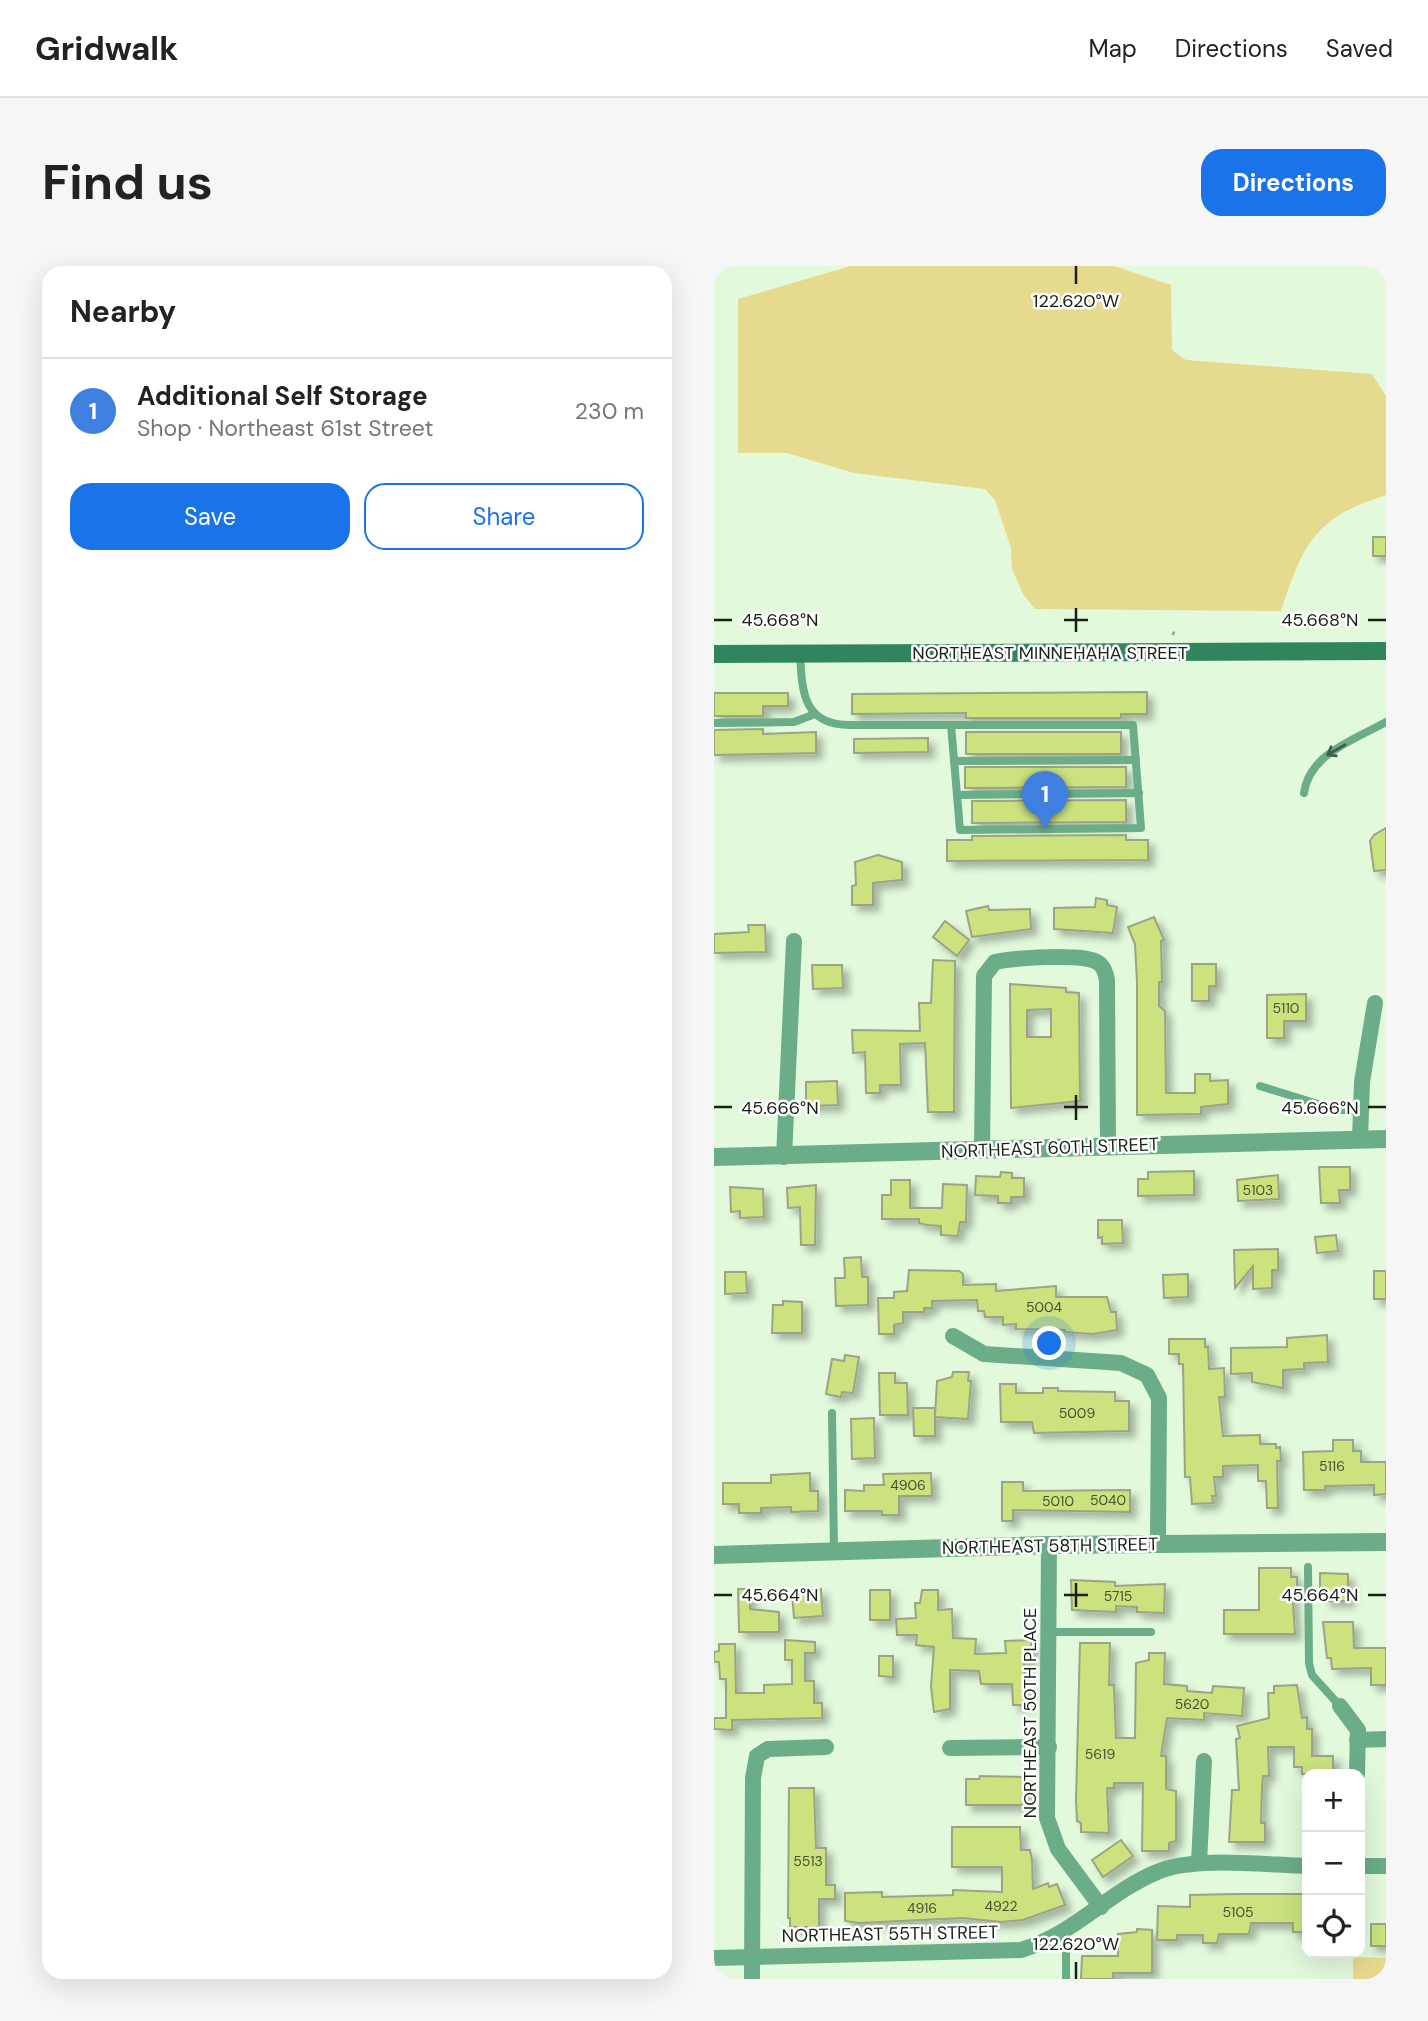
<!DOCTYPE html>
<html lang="en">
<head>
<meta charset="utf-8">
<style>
  body { margin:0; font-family:"DM Sans",sans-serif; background:#f6f6f6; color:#222 }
  .controls { position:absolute; right:21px; bottom:21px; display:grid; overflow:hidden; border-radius:14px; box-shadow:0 7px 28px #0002 }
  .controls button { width:63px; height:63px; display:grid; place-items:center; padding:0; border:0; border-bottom:2px solid #e0e0e0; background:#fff; color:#222; font:35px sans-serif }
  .you { position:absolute; left:336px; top:1078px; width:24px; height:24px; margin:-18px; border:5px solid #fff; border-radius:50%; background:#1a73e8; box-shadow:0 0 0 10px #1a73e833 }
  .badge { display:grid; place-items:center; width:46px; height:46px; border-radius:50%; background:#1a73e8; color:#fff; font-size:23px; font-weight:700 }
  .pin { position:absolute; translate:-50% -58px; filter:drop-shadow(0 2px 4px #0008) }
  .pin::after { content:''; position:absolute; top:37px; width:24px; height:21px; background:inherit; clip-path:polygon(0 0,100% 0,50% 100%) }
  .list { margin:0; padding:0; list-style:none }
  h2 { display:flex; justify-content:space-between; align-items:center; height:91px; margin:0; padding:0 28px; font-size:30px }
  h2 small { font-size:23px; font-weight:400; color:#767676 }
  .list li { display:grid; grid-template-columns:46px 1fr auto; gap:21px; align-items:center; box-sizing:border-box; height:105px; padding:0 28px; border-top:2px solid #e0e0e0 }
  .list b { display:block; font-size:26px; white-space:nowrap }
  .list p { margin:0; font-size:23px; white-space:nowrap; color:#767676 }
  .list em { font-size:23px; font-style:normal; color:#767676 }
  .actions { display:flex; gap:14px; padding:21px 28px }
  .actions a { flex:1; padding:16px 0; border:2px solid #1a73e8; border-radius:21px; text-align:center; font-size:24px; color:#1a73e8 }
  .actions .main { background:#1a73e8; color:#fff }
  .icon { flex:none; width:38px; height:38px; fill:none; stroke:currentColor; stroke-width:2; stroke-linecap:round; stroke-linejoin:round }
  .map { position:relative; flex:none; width:672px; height:1713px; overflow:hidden; border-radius:21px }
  header { display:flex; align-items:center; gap:42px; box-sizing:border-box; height:98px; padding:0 35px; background:#fff; border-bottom:2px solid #e0e0e0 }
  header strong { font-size:33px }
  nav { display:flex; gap:38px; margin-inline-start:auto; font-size:24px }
  .intro { display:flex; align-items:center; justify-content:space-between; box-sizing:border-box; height:168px; padding:0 42px }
  h1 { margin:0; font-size:49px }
  .button { padding:18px 32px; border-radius:21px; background:#1a73e8; color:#fff; font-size:24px; font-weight:700 }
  main { display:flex; gap:42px; padding:0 42px }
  aside { flex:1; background:#fff; border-radius:21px; box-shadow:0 7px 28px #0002 }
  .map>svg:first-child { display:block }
</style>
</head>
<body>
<header>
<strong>Gridwalk</strong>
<nav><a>Map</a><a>Directions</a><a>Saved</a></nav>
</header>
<div class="intro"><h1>Find us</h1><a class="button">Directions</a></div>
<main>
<aside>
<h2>Nearby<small></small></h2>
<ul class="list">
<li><span class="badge" style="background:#3f7fe0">1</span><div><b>Additional Self Storage</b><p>Shop · Northeast 61st Street</p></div><em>230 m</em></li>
</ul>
<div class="actions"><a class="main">Save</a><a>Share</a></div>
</aside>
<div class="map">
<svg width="672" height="1713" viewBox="0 0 672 1713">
  <defs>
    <filter id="shadow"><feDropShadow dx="6" dy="6" stdDeviation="3.5" flood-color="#0004"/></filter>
  </defs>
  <rect width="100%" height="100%" fill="#e2f9dc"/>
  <g fill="#e6da8e">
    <path d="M 137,0 L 400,0 L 457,19 L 458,84 L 472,94 L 658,108 L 672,130 L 672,229 C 602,251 589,277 567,345 L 321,343 L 309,328 L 298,303 L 297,282 L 281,234 L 271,223 L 140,207 L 73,187 L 24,187 L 24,33 Z"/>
    <polygon points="639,1691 672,1692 672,1713 639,1713"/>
  </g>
  <g fill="#cbe27f" stroke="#9ca485" stroke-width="2" fill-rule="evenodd" filter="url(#shadow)">
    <rect x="659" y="271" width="13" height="19"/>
    <polygon points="433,426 433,448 407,448 407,452 252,452 252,447 138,448 138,428"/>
    <polygon points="0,427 74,427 74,440 49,440 49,450 0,450"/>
    <polygon points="49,463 49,468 102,466 102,487 0,489 0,464"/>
    <rect x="252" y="466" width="155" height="22"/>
    <polygon points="214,472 214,486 140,487 140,473"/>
    <polygon points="251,501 412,501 412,521 251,522"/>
    <polygon points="412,534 412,556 258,557 258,535"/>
    <polygon points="672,562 672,604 660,605 656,575 660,569"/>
    <polygon points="412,569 412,574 434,574 434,594 233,595 233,574 258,574 258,570"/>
    <polygon points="164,589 188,596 188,614 159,617 159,639 138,639 138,620 142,619 141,596"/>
    <polygon points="382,632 393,634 393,639 403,641 399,667 340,663 340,642 381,641"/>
    <polygon points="274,640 275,644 316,643 317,663 258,671 252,645"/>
    <polygon points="440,651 450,674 447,675 448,716 445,716 445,740 451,745 452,827 481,827 481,808 496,808 496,815 514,814 514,838 487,841 487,848 423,849 423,716 421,678 414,661"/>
    <polygon points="231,655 255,674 243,690 219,671"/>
    <polygon points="34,659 51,659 52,686 0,687 0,668 35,666"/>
    <polygon points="219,694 241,695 240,846 214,846 211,777 186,778 187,819 166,819 166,827 152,827 151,786 139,787 138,764 206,765 205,737 217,737"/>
    <polygon points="478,698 502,698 502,720 495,720 495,735 478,735"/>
    <polygon points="98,699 128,699 129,722 99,723"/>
    <path d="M 296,718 L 352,722 L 352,726 L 365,727 L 366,835 L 297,842 ZM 337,743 L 337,771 L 313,771 L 313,744 Z"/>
    <polygon points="592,728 592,755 570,755 570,772 553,772 553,729"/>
    <polygon points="123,815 124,839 92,840 92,816"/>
    <polygon points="605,901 636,901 636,924 625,924 626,937 607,937"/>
    <polygon points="480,905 480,929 424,930 424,913 434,913 434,906"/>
    <polygon points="287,906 298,907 298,912 310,912 310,931 297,931 297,937 284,937 284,930 261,929 262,910 286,911"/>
    <polygon points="564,909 565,933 524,935 523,914"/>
    <polygon points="177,914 196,914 196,942 228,942 229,918 253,919 252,956 246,956 244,970 227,969 227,960 213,959 205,957 205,953 168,953 168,929 177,929"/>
    <polygon points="102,919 101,979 87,979 86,941 74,942 73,922"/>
    <polygon points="16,921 49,923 50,951 26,952 26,945 17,946"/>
    <polygon points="384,954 408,954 409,977 388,978 388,971 384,972"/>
    <polygon points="622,969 624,985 603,987 601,971"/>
    <polygon points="564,983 564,1004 558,1004 558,1022 539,1023 539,1000 521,1022 520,984"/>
    <polygon points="147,991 148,1011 154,1011 154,1039 122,1040 121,1012 131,1012 130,992"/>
    <polygon points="195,1004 245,1005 249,1008 249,1019 282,1018 282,1025 342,1020 342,1031 393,1031 397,1046 402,1046 403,1064 379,1068 351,1066 351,1064 302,1063 302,1058 289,1059 289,1051 271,1051 270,1045 264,1045 263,1034 218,1035 218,1042 210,1042 210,1046 189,1046 189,1057 180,1059 180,1068 165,1068 164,1032 180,1032 180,1026 193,1025"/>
    <rect x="660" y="1005" width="12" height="28"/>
    <polygon points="11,1006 32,1006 33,1027 11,1028"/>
    <polygon points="474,1008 474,1031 450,1032 449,1009"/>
    <polygon points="69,1035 88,1036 88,1067 58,1067 59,1039 69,1039"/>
    <polygon points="613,1069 614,1096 590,1097 590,1103 569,1104 569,1122 538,1116 538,1107 517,1108 517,1082 573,1081 573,1072"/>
    <polygon points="455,1073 491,1073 491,1081 494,1081 495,1103 510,1102 511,1131 505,1131 509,1170 546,1169 546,1178 562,1178 562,1182 566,1181 567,1195 563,1195 564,1242 553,1242 552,1215 544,1215 544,1199 509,1200 509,1211 500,1211 502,1230 498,1230 499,1237 478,1238 476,1211 471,1211 469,1098 465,1098 465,1088 455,1088"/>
    <polygon points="131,1089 145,1091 139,1127 128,1126 127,1131 112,1128 118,1093 130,1095"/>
    <polygon points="239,1106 255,1106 254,1115 257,1115 254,1153 221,1151 221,1170 200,1170 199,1142 221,1142 221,1150 223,1115 238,1111"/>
    <polygon points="165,1107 181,1107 181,1117 193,1117 194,1149 166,1149"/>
    <polygon points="286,1118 302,1118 302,1127 329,1127 329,1122 344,1122 344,1125 401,1126 401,1135 415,1135 415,1165 320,1167 318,1156 287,1156"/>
    <polygon points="160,1152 161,1192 138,1193 137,1153"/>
    <polygon points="619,1174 639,1174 639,1185 647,1185 647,1196 672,1196 672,1228 660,1229 660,1219 611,1220 611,1224 590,1224 589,1186 619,1185"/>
    <polygon points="96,1207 96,1225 104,1225 104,1245 77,1246 77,1241 47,1242 47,1247 25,1247 25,1238 9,1238 9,1217 57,1217 57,1209"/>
    <polygon points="217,1207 218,1230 185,1230 185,1249 168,1249 168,1245 131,1245 131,1224 150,1225 150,1219 170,1219 169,1208"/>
    <polygon points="288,1216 309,1216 309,1225 416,1224 416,1246 299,1244 299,1255 288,1255"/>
    <polygon points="545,1302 577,1302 577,1311 583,1311 583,1323 578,1323 581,1368 510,1368 510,1344 545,1344"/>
    <polygon points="606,1307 634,1308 634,1335 611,1335 611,1323 606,1323"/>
    <polygon points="357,1314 401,1316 401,1320 451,1318 450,1347 423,1346 423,1341 402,1340 402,1346 358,1344"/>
    <polygon points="24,1323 36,1323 36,1343 65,1346 65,1366 25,1366"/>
    <polygon points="107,1323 109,1350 80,1352 78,1327"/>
    <rect x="156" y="1324" width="20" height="30"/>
    <polygon points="208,1324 224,1324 224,1344 238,1343 239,1372 262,1373 261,1388 292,1387 291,1375 317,1374 318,1393 310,1394 312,1439 299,1439 298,1418 267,1418 265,1405 236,1404 236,1443 220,1446 217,1420 220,1381 202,1379 203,1369 183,1369 182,1353 202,1352 201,1337 206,1337"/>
    <polygon points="609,1356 639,1356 640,1382 672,1382 672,1419 657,1419 657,1402 618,1403 617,1392 613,1392"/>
    <polygon points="71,1374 101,1376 101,1387 91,1387 91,1415 100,1415 100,1437 108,1437 108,1452 18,1454 18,1464 0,1463 0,1452 12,1452 12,1413 6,1413 5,1396 0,1396 0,1386 5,1385 5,1378 21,1378 22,1427 50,1427 50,1419 78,1418 78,1394 71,1394"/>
    <polygon points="366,1377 396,1377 395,1419 400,1419 402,1472 421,1472 422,1397 435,1394 435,1387 451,1387 450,1418 473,1420 473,1425 498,1427 499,1420 530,1422 528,1450 490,1447 490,1454 453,1452 447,1490 452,1490 452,1523 462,1525 462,1575 455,1577 455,1585 428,1585 429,1517 400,1517 400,1522 393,1522 395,1567 367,1566 367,1557 363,1555 362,1534"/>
    <polygon points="165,1390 179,1390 179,1411 165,1410"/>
    <polygon points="583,1419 588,1452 593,1451 593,1463 598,1463 598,1490 619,1490 619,1506 618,1508 588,1508 588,1501 580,1501 580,1481 554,1481 555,1510 549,1510 548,1520 547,1557 551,1557 551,1576 515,1576 518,1524 525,1524 522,1473 526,1472 523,1460 555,1452 554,1427 560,1427 560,1420"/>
    <polygon points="266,1510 312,1511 312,1539 252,1539 252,1513 265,1513"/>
    <polygon points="75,1522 100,1522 102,1582 112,1582 112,1619 121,1619 121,1633 105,1633 105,1661 76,1661 76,1652 74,1652"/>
    <polygon points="238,1561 306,1561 307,1584 316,1584 318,1594 319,1623 334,1617 335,1621 343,1618 351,1639 309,1654 287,1656 249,1652 145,1657 131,1655 131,1627 168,1626 168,1631 239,1629 239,1624 288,1626 288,1601 238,1601"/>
    <polygon points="407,1574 419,1590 389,1611 378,1594"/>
    <polygon points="522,1628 593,1628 593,1666 579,1666 579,1657 537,1657 535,1668 505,1668 503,1677 489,1677 489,1669 463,1669 463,1674 443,1674 444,1640 476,1641 476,1629"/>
    <rect x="657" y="1658" width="15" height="22"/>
    <polygon points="423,1663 438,1664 438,1707 399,1707 399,1713 367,1713 368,1690 404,1690 404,1668 423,1666"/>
  </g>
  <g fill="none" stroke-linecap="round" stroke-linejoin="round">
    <polyline stroke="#90a18c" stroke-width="2.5" stroke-dasharray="3.5 5" stroke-linecap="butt" points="459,369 461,362"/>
    <g stroke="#6bac89" stroke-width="8">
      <path d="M 86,388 C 88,426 89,460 138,459 L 419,459 L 427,562 L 246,564 L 237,459"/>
      <polyline points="0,457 80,456 101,448"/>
      <polyline points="240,495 422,494"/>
      <path d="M 590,527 C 595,488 640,474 672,456"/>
      <polyline points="243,529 425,527"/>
      <polyline points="546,820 620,843 647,846"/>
      <polyline points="118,1147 120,1285"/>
      <polyline points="594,1301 595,1397 598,1409 626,1440"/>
      <polyline points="335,1366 437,1366"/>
      <polyline points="352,1713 352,1666"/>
    </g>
    <g stroke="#6bac89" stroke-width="16">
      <polyline points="646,873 648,816 661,737"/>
      <path d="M 268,884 L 270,710 L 281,696 C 299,692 368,687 383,696 C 390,700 392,707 393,715 L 394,880"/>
      <polyline points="70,891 80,675"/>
      <polyline points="239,1070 270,1088 407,1097 433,1109 445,1132 444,1277"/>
      <polyline points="335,1279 333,1552 344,1583 387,1641"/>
      <polyline points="626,1440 644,1464 643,1508"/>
      <polyline points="643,1474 672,1473"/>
      <polyline points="236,1482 335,1481"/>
      <polyline points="485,1597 490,1495"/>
      <polyline points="646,1600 672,1600"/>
      <path d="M 0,1692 L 307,1684 C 361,1668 393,1627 443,1606 C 478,1590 552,1599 593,1600"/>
      <polyline points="38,1713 39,1512 43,1490 54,1483 112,1481"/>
    </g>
    <g stroke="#6bac89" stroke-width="18">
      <polyline points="0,891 672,873"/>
      <polyline points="0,1289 335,1279 672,1276"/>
    </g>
    <polyline stroke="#31855d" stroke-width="18" points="0,388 672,385"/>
  </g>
  <defs><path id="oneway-shaft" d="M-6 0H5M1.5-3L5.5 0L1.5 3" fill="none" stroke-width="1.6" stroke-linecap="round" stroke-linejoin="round" transform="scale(1.75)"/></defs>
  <use stroke="#3e604a" href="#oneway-shaft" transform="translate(622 484) rotate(150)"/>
  <path fill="none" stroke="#192117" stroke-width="2.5" d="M 362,0 L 362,18M 362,342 L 362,366M 0,354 L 18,354M 350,354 L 374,354M 654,354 L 672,354M 362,829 L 362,854M 0,841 L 18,841M 350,841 L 374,841M 654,841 L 672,841M 362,1317 L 362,1341M 0,1329 L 18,1329M 350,1329 L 374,1329M 654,1329 L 672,1329M 362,1696 L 362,1713"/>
  <g text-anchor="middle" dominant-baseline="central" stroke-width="5" stroke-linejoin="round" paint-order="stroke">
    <g font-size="14" fill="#465131">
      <text x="572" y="742">5110</text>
      <text x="544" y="924">5103</text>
      <text x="330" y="1041">5004</text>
      <text x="363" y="1147">5009</text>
      <text x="618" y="1200">5116</text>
      <text x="194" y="1219">4906</text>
      <text x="394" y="1234">5040</text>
      <text x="344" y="1235">5010</text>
      <text x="404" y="1330">5715</text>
      <text x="478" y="1438">5620</text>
      <text x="386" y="1488">5619</text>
      <text x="94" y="1595">5513</text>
      <text x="287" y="1640">4922</text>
      <text x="208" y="1642">4916</text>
      <text x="524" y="1646">5105</text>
    </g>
    <g font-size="18" fill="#192117" stroke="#fefefe">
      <text x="336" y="387">NORTHEAST MINNEHAHA STREET</text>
      <text transform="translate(336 882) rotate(-2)">NORTHEAST 60TH STREET</text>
      <text transform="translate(336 1280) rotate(-1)">NORTHEAST 58TH STREET</text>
      <text transform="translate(316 1447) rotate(-90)">NORTHEAST 50TH PLACE</text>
      <text transform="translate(176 1668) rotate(-1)">NORTHEAST 55TH STREET</text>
    </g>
  </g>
  <g font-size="18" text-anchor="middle" fill="#192117" stroke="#fefefe" stroke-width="5" stroke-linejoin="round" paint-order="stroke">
    <text x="362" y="41">122.620°W</text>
    <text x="66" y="360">45.668°N</text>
    <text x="606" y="360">45.668°N</text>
    <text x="66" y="848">45.666°N</text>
    <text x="606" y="848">45.666°N</text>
    <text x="66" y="1335">45.664°N</text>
    <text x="606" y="1335">45.664°N</text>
    <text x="362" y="1684">122.620°W</text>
  </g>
</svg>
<div class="controls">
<button>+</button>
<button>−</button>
<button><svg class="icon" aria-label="locate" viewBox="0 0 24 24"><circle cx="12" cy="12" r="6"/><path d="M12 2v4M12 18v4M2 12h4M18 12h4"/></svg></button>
</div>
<div class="you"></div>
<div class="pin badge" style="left:331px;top:563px;background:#3f7fe0">1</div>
</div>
</main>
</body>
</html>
